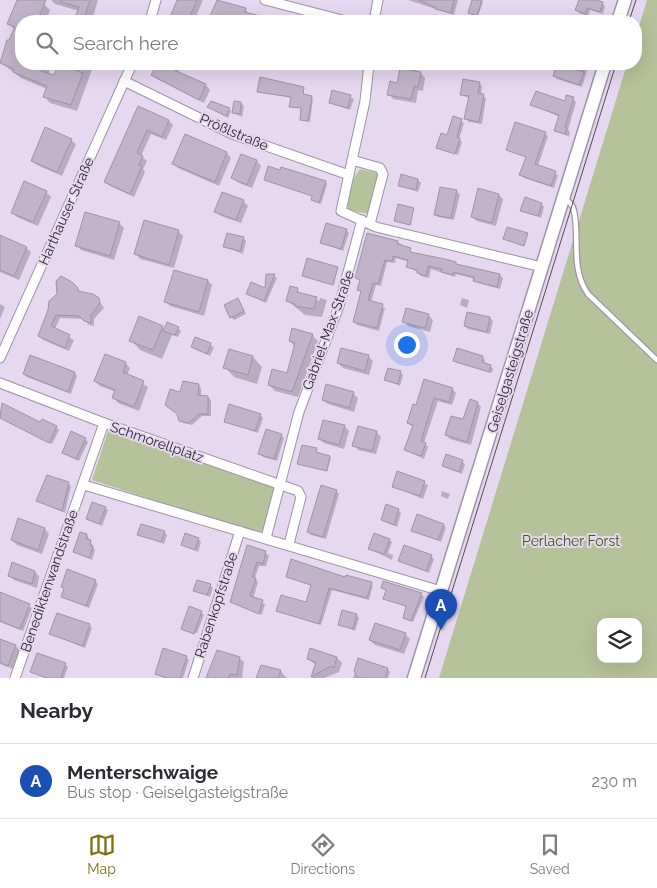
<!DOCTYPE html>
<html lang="en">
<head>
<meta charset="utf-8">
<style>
  body { margin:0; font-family:Raleway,sans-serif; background:#f7f7f7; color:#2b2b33 }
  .controls { position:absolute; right:15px; bottom:15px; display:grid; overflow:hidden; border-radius:10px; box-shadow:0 5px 20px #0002 }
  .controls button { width:45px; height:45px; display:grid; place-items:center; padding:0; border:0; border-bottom:1px solid #e1e1e2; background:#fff; color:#2b2b33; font:25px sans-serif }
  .you { position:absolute; left:406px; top:344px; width:18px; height:18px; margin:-12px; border:4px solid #fff; border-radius:50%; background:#1a73e8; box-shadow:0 0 0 8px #1a73e833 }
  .badge { display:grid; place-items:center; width:32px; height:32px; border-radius:50%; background:#7f7112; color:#fff; font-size:16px; font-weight:700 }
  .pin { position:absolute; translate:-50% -41px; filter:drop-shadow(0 1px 2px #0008) }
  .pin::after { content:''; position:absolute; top:26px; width:18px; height:15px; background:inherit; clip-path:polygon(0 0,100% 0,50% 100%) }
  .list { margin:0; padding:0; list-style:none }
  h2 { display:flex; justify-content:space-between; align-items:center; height:65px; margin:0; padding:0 20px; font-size:21px }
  h2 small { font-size:16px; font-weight:400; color:#7c7c81 }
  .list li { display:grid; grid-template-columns:32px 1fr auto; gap:15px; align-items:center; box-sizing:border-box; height:75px; padding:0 20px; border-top:1px solid #e1e1e2 }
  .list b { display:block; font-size:19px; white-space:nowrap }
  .list p { margin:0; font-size:16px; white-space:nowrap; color:#7c7c81 }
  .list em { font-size:16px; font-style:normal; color:#7c7c81 }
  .icon { flex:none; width:28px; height:28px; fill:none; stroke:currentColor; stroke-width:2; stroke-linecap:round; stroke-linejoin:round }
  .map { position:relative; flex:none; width:657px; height:678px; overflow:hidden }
  .search { position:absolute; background:#fff; box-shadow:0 5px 20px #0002; left:15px; right:15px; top:15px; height:55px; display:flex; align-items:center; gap:12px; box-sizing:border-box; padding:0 18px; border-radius:20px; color:#7c7c81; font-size:19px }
  .sheet { height:140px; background:#fff }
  nav { display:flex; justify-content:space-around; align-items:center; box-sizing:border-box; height:70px; border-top:1px solid #e1e1e2; background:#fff; font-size:14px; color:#7c7c81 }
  nav a { display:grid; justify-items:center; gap:2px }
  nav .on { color:#7f7112 }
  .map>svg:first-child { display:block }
</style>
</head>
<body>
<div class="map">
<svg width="657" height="678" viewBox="0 0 657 678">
  <rect width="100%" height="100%" fill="#e6d8f0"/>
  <g fill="#b6c299" fill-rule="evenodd">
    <path d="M 647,0 L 657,0 L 657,678 L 439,678 L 627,64 L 636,64 L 636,36 ZM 601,622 L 638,622 L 638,659 L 601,659 Z"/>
    <path d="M 360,169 L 381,174 L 370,214 L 348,210 C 345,196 352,180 360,169 Z"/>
    <polygon points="108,431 276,486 263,531 254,533 92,480"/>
  </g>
  <g fill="#0003">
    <polygon points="18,0 35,0 44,4 50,10 46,21 21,21 21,64 50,64 52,65 48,75 54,77 60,64 94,64 77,111 50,103 44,96 47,89 21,78 0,62 15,30 9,24"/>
    <polygon points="51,0 98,0 92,20 95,21 75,21 79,11 55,4"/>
    <polygon points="178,0 203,0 194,21 169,21"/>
    <polygon points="218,0 246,10 248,14 261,21 209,21"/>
    <polygon points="408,0 458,0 454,15"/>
    <polygon points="473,0 483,2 478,16 469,13"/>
    <polygon points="580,0 602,3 605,6 603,14 590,10 588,16 579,13 577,10"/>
    <polygon points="158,64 182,64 178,73 206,85 210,90 204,103 157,79 153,75"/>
    <polygon points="558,64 575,70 577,64 589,64 582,87 557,79 554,76"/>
    <polygon points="421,73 425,78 423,91 418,90 416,103 393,99 389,94"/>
    <polygon points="479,83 482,86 481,95 486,98 482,124 469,122 466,119 469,98 461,95"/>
    <polygon points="303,88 304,96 313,99 310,122 301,120 303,109 291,106 292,98 259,92"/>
    <polygon points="333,91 354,99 350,110 330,103"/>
    <polygon points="573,99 576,102 568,130 570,132 569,137 555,130 560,117 532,105 565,102"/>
    <polygon points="241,103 244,106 242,117 233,113"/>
    <polygon points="138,107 169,121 173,125 166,140 151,134 141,156 147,161 143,169 145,172 134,197 110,186 105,182"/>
    <polygon points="209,107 229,109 231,111 228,118"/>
    <polygon points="454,118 464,123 459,139 462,142 458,155 438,147 448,136"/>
    <polygon points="545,134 548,136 538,166 558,175 554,188 524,178 521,175 527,158 508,150"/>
    <polygon points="185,135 227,153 231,158 219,186 178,168 173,163"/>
    <polygon points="71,140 76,144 62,176 37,165 32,161"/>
    <polygon points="242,155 257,161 261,166 252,188 237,182 233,178"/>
    <polygon points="418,180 421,183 418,192 399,185"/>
    <polygon points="326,182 327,184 321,204 314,201 312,200"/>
    <polygon points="441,188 457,192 460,194 454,220 438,217 435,214"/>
    <polygon points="46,192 51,197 38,226 17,217 12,212"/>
    <polygon points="499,195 503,199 496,226 477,221 472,217"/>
    <polygon points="243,201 248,206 241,223 221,216 216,211"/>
    <polygon points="542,204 544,207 541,218 522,210"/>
    <polygon points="413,210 411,225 395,221"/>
    <polygon points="145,222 179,232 183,236 174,268 140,259 136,254"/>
    <polygon points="119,223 124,228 114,260 81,250 76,245"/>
    <polygon points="346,230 349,233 343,251 321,242"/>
    <polygon points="0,236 26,248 31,252 19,280 0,272"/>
    <polygon points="243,238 246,241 243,254 225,247"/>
    <polygon points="397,242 410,249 412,254 500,275 503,278 500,289 478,283 475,279 456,274 455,277 431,269 429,278 421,276 418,272 407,267 409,262 396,258 395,263 387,262 381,286 376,285 371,302 385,308 379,331 357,325 355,322 362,293 359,290 361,281 357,278"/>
    <polygon points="337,268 334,285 304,276"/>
    <polygon points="274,276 277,278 266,303 248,294 266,290"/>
    <polygon points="208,281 212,285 204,316 170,306 166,302"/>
    <polygon points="71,283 81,293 98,299 104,308 94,319 94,326 89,325 84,319 60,318 55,329 74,340 69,351 43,340 39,336"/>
    <polygon points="297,290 303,295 319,301 320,298 327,300 322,317 305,315 288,301"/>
    <polygon points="462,298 469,300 467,308 460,305"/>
    <polygon points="238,299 246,314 234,320 231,317"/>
    <polygon points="0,304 5,307 0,319"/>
    <polygon points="428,315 433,320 430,332 408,326 404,321"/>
    <polygon points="490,318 493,321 490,334 468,329 465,326"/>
    <polygon points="162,327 165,330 178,328 181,331 178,337 172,335 162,359 140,350 131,340"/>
    <polygon points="312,335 318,341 298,397 275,391 269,385 287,374 295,347 290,341"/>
    <polygon points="196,338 214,347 210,356 192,347"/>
    <polygon points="458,350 483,358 485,360 484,364 493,368 492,373 457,363 454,361"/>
    <polygon points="31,356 75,373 77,376 71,394 27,377 24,374"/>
    <polygon points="368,356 373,361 369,375 343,368 338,363"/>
    <polygon points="253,357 262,367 257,384 234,377 225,367"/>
    <polygon points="125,363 130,368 127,375 148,387 139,411 118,403 114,398 116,392 100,386 95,381"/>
    <polygon points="400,372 403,375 400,386 386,380"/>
    <polygon points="424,381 452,389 456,393 452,405 438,401 424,443 428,447 424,459 405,450 413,427 408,423 417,406"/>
    <polygon points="198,385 201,388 201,396 208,397 211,400 211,416 202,416 192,425 183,423 178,414 180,393"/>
    <polygon points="353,393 358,398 354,412 328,404 323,400"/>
    <polygon points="477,403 481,407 471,445 450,439 446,435 464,421"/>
    <polygon points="3,405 41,424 56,427 59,430 52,444 1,419 0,412"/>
    <polygon points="260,415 263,418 258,433 225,421"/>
    <polygon points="344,426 349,431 344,449 324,443 319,439"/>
    <polygon points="376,432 381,437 376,454 358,450 354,445"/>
    <polygon points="281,435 284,438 277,461 263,457 260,454"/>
    <polygon points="85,439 88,442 79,461 63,453"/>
    <polygon points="316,449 316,454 331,458 327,471 299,464"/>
    <polygon points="462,461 465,464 462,474 443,466"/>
    <polygon points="398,473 428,485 423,499 393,486"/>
    <polygon points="68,483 71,486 65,513 38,501"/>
    <polygon points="336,491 339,494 326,539 311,535 308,532"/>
    <polygon points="442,491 450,494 448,499 441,496"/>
    <polygon points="105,508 108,510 102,526 88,519"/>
    <polygon points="398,510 401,513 397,527 382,520"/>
    <polygon points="19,519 45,529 49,534 42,554 17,545 12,540"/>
    <polygon points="444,525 446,528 441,542 412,530"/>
    <polygon points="164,532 167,535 164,544 139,534"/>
    <polygon points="87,535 95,550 92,560 75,552"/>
    <polygon points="198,539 201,542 198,552 183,544"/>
    <polygon points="389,540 392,542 388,553 393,555 392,560 370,549"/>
    <polygon points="247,547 269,555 266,566 259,566 255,578 258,582 253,599 265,604 262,615 231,602"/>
    <polygon points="431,556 434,559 429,573 400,561"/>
    <polygon points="35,572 39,576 37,588 14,580 9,575"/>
    <polygon points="287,577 346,578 373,585 369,600 332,590 321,625 277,611 307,604 312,586"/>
    <polygon points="95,581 98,584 89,608 63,596 65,590 62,586"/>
    <polygon points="210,585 213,588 210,597 195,590"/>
    <polygon points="382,588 421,594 424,597 413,622 404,618 407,607 384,598 387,591"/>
    <polygon points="0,593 32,608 23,631 0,622"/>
    <polygon points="201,612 204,615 197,633 184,631 182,629"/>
    <polygon points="356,615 359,618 355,631 339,624"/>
    <polygon points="89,625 92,628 85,648 51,634"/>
    <polygon points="405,634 410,639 404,654 375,645 370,640"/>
    <polygon points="0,640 16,646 20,651 13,669 0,664"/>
    <polygon points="186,657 189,660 183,678 164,678 156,674"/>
    <polygon points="239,658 244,662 242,678 209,678"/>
    <polygon points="337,658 342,663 339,672 324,678 312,678 316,665 308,659"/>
    <polygon points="359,660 387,669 390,672 388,678 353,678"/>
    <polygon points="65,664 68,667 64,678 45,678 32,672"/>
    <polygon points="280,671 287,678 258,678"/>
  </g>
  <g fill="#c1b4ca" stroke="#a194aa">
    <polygon points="17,0 46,0 40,15 55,21 21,21 21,64 44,64 41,71 54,75 58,64 83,73 71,105 43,97 47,86 13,72 14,69 0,63 7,40 9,40 15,27 7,24"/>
    <polygon points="61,0 90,0 85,16 97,21 74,21 79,7 61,2"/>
    <polygon points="177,0 197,0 188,21 171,15"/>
    <polygon points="217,0 246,8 245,12 271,19 270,21 234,21 226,19 225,21 208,21"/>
    <polygon points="419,0 454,0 451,13 435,9 435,7"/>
    <polygon points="472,0 482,0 477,16 468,13"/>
    <polygon points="579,0 596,0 603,2 600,12 587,8 585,14 575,10"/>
    <polygon points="157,64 176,64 174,70 206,84 199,100 151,75"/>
    <polygon points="557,64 584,72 579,85 553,76"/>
    <polygon points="400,68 421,72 418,87 414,86 411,99 387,95 390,81 397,83"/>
    <polygon points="260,77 304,87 303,94 312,96 308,121 300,120 301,108 289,107 291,97 257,92"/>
    <polygon points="463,79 480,82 478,93 484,94 479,122 464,119 469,96 460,95"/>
    <polygon points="332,90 351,95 348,108 329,103"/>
    <polygon points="536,91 565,101 566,95 574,97 565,127 567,128 565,134 554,131 559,115 530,105"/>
    <polygon points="211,101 230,108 226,116 207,107"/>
    <polygon points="234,101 241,102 240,114 232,113"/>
    <polygon points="138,106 169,120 162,137 147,130 137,153 143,156 139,165 142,166 130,194 104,182"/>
    <polygon points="453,116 462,119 457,137 460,138 455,154 436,148 441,133 447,135"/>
    <polygon points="515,122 546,132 535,164 556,171 551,186 519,175 526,157 506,150"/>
    <polygon points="45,127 72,139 57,172 31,161"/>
    <polygon points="185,134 227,152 215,182 172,164"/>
    <polygon points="241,154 257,160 247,185 231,178"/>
    <polygon points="268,166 280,170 281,167 326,181 319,203 311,200 312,196 264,180"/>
    <polygon points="401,174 418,179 416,190 398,186"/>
    <polygon points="24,181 47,191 33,222 11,213"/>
    <polygon points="440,187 457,190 451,218 434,215"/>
    <polygon points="478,188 499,194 492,223 471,217"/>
    <polygon points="222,192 244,200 236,220 214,212"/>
    <polygon points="525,197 542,203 538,216 520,211"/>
    <polygon points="398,204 414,208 410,225 394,221"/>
    <polygon points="85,212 120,222 110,256 75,246"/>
    <polygon points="144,220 179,230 169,265 134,254"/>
    <polygon points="326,223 347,229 341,249 320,243"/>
    <polygon points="507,227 528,233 524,246 503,239"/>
    <polygon points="227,233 244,237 240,251 223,247"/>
    <polygon points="367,233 398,241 397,244 411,248 410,252 445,259 456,262 456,264 500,274 497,287 473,281 474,277 453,272 453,275 441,272 442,269 428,266 426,276 417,273 417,270 406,267 408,260 393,256 392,261 385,260 378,284 373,283 368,300 383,304 377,328 353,322 361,291 357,290 360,280 355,278"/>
    <polygon points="0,235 27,247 14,276 0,270"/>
    <polygon points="307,258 338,267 333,285 302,276"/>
    <polygon points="174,270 208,280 199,312 164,302"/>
    <polygon points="266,274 275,274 264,301 246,294 251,282 265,288"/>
    <polygon points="61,276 72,282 78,288 78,291 93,294 99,298 100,303 91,315 91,323 84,321 79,316 56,315 51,326 70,335 65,348 38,336 48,310 49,301 57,294 56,281"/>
    <polygon points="290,286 298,288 297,292 317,297 314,309 295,306 295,304 286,301"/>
    <polygon points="238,298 244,311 230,318 224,305"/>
    <polygon points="406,308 429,314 425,328 402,322"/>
    <polygon points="467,312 490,317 487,332 464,326"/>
    <polygon points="139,316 163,326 153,350 129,341"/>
    <polygon points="167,322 179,327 175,335 163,331"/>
    <polygon points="292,328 313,334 292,392 268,385 272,369 287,373 295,343 289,341"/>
    <polygon points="195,337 211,343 207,354 191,347"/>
    <polygon points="341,348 369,355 365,371 337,363"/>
    <polygon points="457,348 483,356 482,362 491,365 489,372 453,361"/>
    <polygon points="229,349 253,356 248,375 223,368"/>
    <polygon points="105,354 126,362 123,372 144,381 134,407 112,398 115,390 94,381"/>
    <polygon points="30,355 75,372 68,392 23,374"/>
    <polygon points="388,368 401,371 398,384 384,380"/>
    <polygon points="424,379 453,388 449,402 434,398 421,441 426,443 421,456 404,450 413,425 407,423 413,404 416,405"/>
    <polygon points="183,381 199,384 198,395 208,396 208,414 199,414 189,423 179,421 177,414 165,405 170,389 180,392"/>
    <polygon points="326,384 354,392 349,408 322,400"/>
    <polygon points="470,399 478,402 467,442 445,435 451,416 463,419"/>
    <polygon points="2,403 40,422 42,419 57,426 49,443 0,418"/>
    <polygon points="229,404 261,414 255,431 224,422"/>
    <polygon points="323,420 345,425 339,445 318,439"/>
    <polygon points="358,426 377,431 372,451 352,446"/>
    <polygon points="266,429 282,434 274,459 258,454"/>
    <polygon points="71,431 86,438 76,459 62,453"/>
    <polygon points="302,445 317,448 316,452 330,456 327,471 297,464"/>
    <polygon points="446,454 463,460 459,472 442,466"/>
    <polygon points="397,471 425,481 420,496 392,487"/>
    <polygon points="47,475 69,482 62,511 36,501"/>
    <polygon points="321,485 337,490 323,537 307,532"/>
    <polygon points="92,502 106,507 99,524 86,519"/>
    <polygon points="386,504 399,509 394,525 381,520"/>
    <polygon points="417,514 444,524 438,540 411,531"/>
    <polygon points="18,518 45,528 38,550 11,540"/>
    <polygon points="141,524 165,531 161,542 137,535"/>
    <polygon points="80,532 87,534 86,539 91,540 90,545 93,546 89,558 73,552"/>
    <polygon points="185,533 199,538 195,550 181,545"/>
    <polygon points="374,533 390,539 384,554 368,549"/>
    <polygon points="247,545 266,551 263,564 257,562 252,577 256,578 250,596 263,600 259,614 230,602"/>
    <polygon points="404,545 432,555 426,571 398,561"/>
    <polygon points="291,559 345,577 346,575 372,582 367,598 329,588 319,624 276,611 281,595 306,602 311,585 286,577"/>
    <polygon points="12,562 35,571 32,584 8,576"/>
    <polygon points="67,569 96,580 86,606 61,597 64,588 61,587"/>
    <polygon points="197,580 211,584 207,595 193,591"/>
    <polygon points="383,581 422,593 411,621 403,618 406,606 383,599 386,590 381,588"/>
    <polygon points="0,592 30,604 20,629 0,621"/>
    <polygon points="189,606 202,611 194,634 181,629"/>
    <polygon points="342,610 357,614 353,629 338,625"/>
    <polygon points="57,613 90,624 83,646 49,634"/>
    <polygon points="375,623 406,633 400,650 369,640"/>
    <polygon points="0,639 16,645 8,666 0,662"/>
    <polygon points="163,648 187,656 180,678 167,678 155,674"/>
    <polygon points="310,648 337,657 334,668 331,666 311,677 316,662 307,659"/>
    <polygon points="217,650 240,657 237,675 230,674 229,678 206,678"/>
    <polygon points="37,653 66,663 61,678 47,678 30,672"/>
    <polygon points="358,658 388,668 385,678 358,678 354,671"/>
    <polygon points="261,665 281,670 278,678 256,678"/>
  </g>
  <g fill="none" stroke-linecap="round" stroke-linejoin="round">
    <defs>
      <path id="lane" d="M 564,199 C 569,201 573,205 574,211 C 580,239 570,268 588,294 L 657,360"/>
      <g id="street">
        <polyline points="265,0 346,21"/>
        <polyline points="150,21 156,0"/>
        <polyline points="374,21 378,0"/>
        <polyline points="369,64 365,101 341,211 376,227 542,267"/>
        <polyline points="124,81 232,134 349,175"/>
        <polyline points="352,160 380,168 383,174 370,224"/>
        <polyline points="0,358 132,64"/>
        <polyline points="0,383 104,423 298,491 301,497 289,544"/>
        <polyline points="84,485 441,591"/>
        <polyline points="266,538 299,412 339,306 362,220"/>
        <polyline points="15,678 104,423"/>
        <polyline points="193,678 240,531"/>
      </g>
      <g id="secondary">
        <polyline points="618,21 625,0"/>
        <polyline points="414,678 605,64"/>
      </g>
    </defs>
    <use href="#lane" stroke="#a093a9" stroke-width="7"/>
    <use href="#street" stroke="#a093a9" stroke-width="11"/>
    <use href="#secondary" stroke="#a093a9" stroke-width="15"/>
    <use href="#lane" stroke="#fff" stroke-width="4.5"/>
    <use href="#street" stroke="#fff" stroke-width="9"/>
    <use href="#secondary" stroke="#fff" stroke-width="12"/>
    <g stroke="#524b57" stroke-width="1">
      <polyline points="629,21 636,0"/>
      <polyline points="425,678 616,64"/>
    </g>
  </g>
  <g text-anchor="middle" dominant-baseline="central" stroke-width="4" stroke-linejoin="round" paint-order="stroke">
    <g font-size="14" fill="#2c272f" stroke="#e6d8f0">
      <text transform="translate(234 132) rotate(23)">Prößlstraße</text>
      <text transform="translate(66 211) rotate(-66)">Harthauser Straße</text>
      <text transform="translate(328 330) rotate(-70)">Gabriel-Max-Straße</text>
      <text transform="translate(510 371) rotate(-73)">Geiselgasteigstraße</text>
      <text transform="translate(157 442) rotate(19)">Schmorellplatz</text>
      <text transform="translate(49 581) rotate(-71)">Benediktenwandstraße</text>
      <text transform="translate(216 605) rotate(-72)">Rabenkopfstraße</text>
    </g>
    <g font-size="14" fill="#46530f" stroke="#e6d8f0">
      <text x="571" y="541">Perlacher Forst</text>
    </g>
  </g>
</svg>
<div class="controls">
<button><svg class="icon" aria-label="layers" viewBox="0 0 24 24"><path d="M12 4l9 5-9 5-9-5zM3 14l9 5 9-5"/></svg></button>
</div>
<div class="you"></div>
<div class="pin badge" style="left:441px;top:630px;background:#1a4fb4">A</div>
<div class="search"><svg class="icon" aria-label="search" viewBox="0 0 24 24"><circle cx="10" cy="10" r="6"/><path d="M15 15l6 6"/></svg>Search here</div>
</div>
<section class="sheet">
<h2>Nearby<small></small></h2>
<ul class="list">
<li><span class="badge" style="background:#1a4fb4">A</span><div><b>Menterschwaige</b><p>Bus stop · Geiselgasteigstraße</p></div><em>230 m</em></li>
</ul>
</section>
<nav>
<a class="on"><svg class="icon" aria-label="map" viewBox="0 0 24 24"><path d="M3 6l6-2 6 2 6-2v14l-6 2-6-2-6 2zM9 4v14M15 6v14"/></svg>Map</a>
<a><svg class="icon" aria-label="directions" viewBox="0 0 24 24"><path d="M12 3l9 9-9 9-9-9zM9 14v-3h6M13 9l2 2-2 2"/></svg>Directions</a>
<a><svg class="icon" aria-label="saved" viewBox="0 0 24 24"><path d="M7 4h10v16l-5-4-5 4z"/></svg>Saved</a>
</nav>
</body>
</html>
